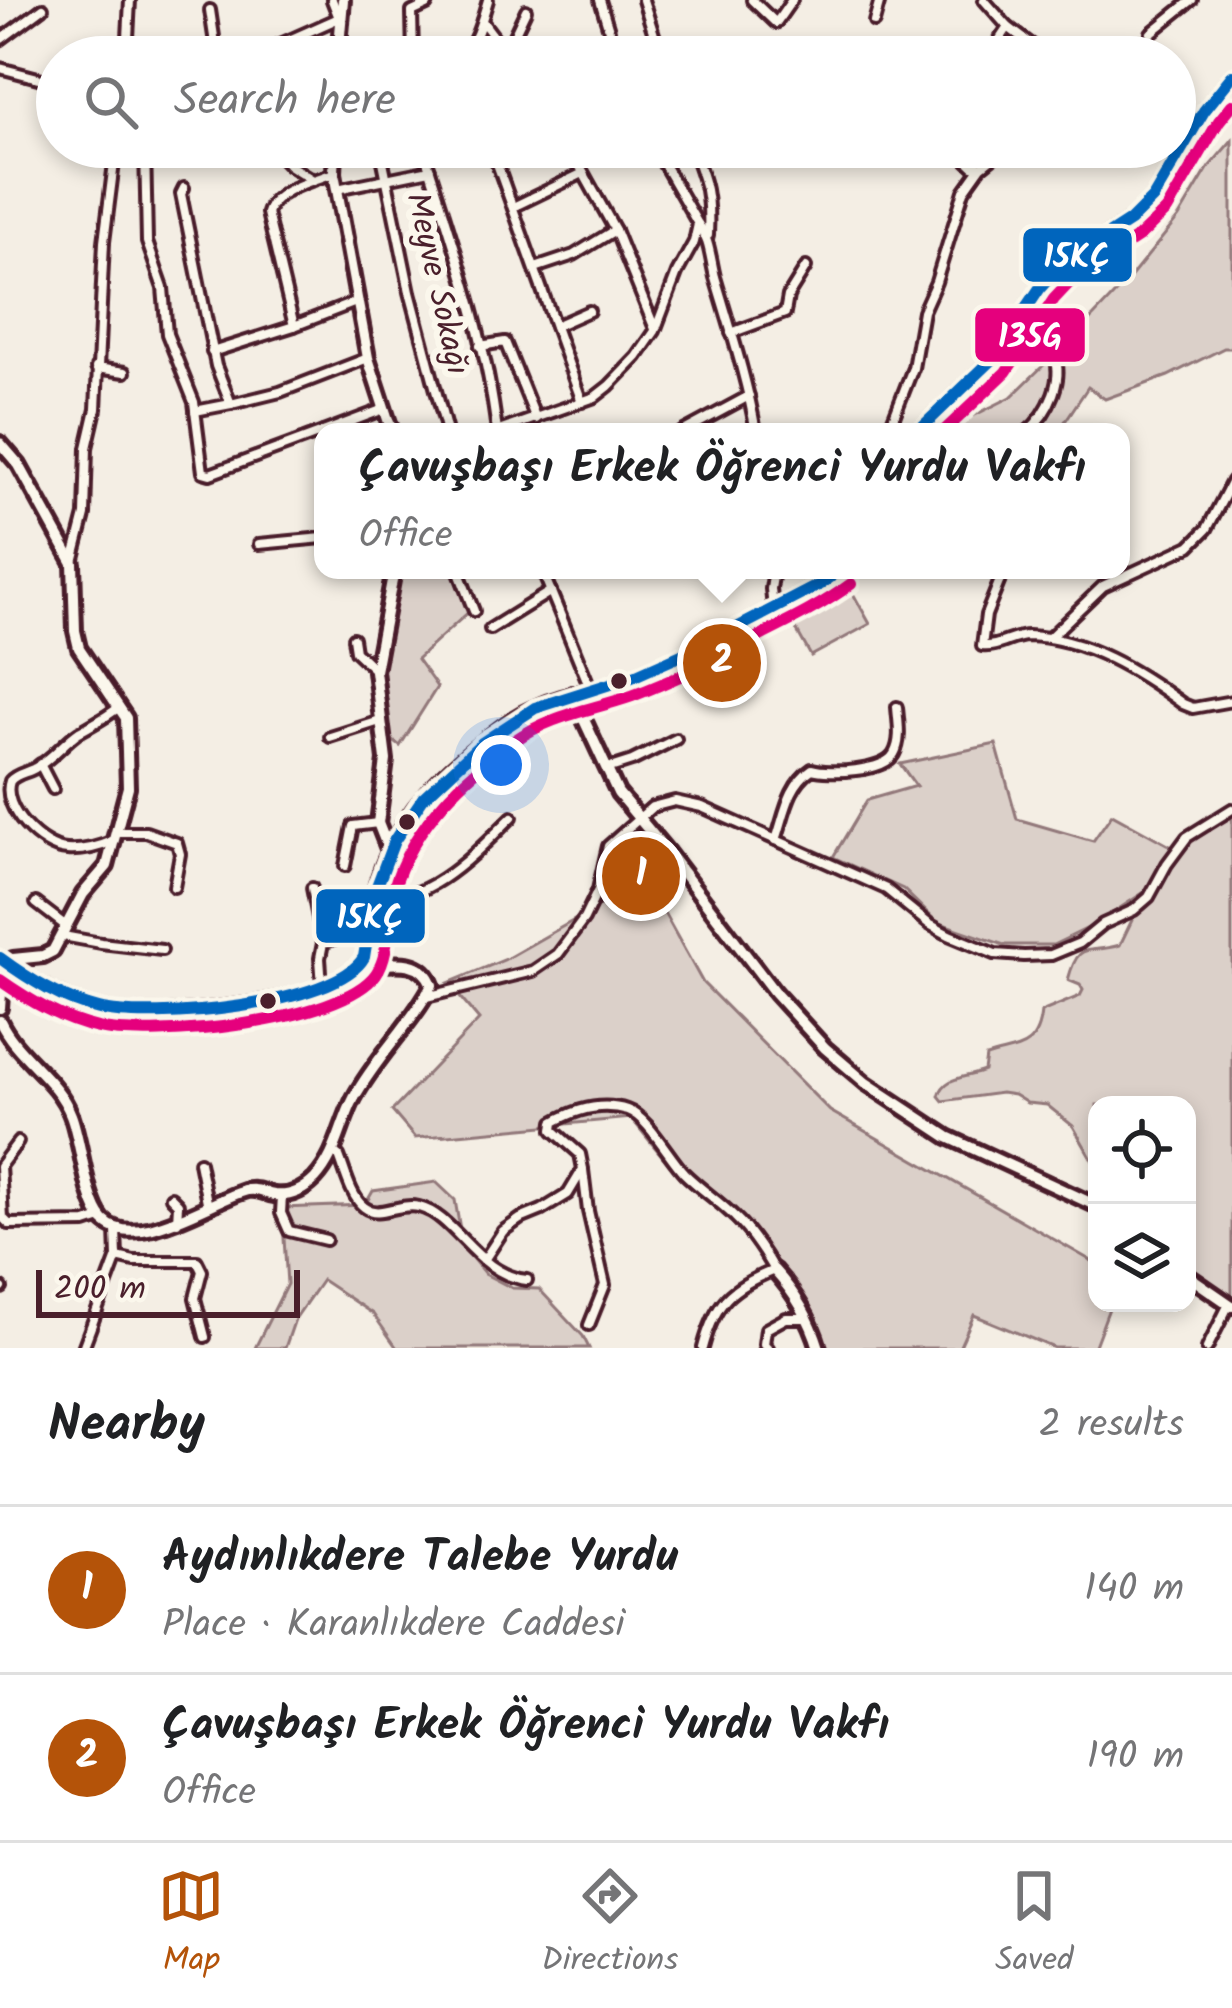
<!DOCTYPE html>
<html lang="en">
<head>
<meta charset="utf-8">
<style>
  body { margin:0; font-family:Kalam,sans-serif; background:#f6f6f6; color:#202124 }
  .controls { position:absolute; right:36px; bottom:36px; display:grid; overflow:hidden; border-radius:24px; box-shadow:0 6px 18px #0003 }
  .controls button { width:108px; height:108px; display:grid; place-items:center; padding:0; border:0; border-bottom:3px solid #e0e0e0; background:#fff; color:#202124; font:60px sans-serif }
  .scale { position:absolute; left:36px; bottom:30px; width:264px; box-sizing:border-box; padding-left:12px; border:6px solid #4a1f2b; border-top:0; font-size:33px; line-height:42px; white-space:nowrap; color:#4a1f2b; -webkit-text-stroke:9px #fbf7ec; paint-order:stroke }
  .you { position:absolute; left:501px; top:765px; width:42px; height:42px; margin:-30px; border:9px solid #fff; border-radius:50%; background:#1a73e8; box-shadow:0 0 0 18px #1a73e833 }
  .badge { display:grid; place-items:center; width:78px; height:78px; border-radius:50%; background:#b45309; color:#fff; font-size:39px; font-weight:700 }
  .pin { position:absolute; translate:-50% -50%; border:6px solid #fff; box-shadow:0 3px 12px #0006 }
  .popup { position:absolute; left:314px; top:423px; width:816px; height:156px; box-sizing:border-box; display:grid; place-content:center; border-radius:24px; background:#fff; filter:drop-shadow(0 3px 9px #0005); font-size:39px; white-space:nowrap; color:#757577 }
  .popup b { font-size:45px; color:#202124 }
  .popup::after { content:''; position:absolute; left:50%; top:100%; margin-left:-24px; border:24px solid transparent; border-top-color:#fff }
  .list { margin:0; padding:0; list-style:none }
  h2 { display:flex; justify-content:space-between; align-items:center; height:156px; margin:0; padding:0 48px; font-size:51px }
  h2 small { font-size:39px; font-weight:400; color:#757577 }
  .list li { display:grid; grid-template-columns:78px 1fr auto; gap:36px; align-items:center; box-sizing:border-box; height:168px; padding:0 48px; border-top:3px solid #e0e0e0 }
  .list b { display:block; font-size:45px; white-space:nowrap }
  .list p { margin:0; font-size:39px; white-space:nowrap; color:#757577 }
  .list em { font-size:39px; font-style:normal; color:#757577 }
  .icon { flex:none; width:66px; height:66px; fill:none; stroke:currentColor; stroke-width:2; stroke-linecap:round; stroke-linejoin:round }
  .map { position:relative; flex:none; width:1232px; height:1348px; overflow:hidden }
  .search { position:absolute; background:#fff; box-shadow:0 6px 18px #0003; left:36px; right:36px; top:36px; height:132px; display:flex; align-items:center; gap:30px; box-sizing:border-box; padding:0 42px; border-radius:66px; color:#757577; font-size:45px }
  .sheet { height:492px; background:#fff }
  nav { display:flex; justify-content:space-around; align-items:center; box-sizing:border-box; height:168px; border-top:3px solid #e0e0e0; background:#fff; font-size:33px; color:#757577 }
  nav a { display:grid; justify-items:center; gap:6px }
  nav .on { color:#b45309 }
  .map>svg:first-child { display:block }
</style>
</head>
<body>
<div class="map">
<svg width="1232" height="1348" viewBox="0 0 1232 1348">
  <rect width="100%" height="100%" fill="#f4eee4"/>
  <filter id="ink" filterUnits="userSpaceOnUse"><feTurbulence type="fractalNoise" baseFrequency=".00833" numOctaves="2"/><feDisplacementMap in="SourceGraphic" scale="24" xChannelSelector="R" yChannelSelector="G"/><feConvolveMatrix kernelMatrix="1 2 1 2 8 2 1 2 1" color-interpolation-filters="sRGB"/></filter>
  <g filter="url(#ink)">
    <g fill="#dbd0c9" stroke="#92787a" stroke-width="3">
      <polygon points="1232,140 1232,348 1224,348 1168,376 1105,399 1088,387 1058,432 1003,432 1003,427 978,432 941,432 1011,397 1094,316 1129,279 1179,217 1209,167"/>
      <polygon points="387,570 459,570 474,607 417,659 437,687 400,746 380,731 377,694"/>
      <polygon points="850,588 870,624 811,656 791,620"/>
      <polygon points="996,744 1017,819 1093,841 1112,814 1172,847 1146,891 1094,925 1053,945 1004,945 937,922 903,889 833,857 867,800 916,786 900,764"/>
      <path d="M 1232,817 L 1232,1296 L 1212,1286 L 1187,1264 L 1187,1105 L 1097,1105 L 1097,1168 L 1073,1126 L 1047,1105 L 1027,1103 L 1014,1095 L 1001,1093 L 943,1101 L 939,1096 C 944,1076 967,1078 984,1071 L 986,1057 C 1016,1047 1037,1052 1041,1012 L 1080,996 L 1083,990 L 1080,985 L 1068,980 C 1079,939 1087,955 1120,945 L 1133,918 L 1151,903 L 1163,879 L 1188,842 Z"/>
      <polygon points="606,902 658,902 703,983 830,1111 1097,1264 1097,1303 1111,1303 1094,1348 1054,1348 974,1315 959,1348 814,1348 812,1327 744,1236 724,1214 680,1178 631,1118 415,1138 392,1111 479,1020 448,983 504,960"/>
      <polygon points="436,1182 455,1200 463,1247 485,1274 512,1288 539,1289 583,1336 589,1348 397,1348 373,1314 322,1280 295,1319 285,1348 255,1348 287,1284 282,1208 365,1205 373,1191"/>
    </g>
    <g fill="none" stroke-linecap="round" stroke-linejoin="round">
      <defs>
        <g id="minor">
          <polyline points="600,0 609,30 606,57"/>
          <polyline points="643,0 661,57"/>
          <polyline points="752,0 776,23 792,0"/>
          <polyline points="984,0 1008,27 1048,57"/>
          <polyline points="210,10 217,57"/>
          <polyline points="482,21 509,57"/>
          <polyline points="874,22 880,0"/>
          <polyline points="1151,33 1192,0"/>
          <polyline points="0,40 43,8"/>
          <polyline points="503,46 542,57"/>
          <polyline points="508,48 526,10"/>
          <polyline points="127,57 130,0"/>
          <polyline points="251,57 339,18 332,0"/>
          <polyline points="413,57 412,12 427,5 429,0"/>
          <path d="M 463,57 C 477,41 482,20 488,0"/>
          <polyline points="988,57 1008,27"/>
          <polyline points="0,68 57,83"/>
          <polyline points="145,147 147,242 163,288 167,334 194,402 203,472 210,474 323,432"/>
          <polyline points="272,147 289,165 313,180"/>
          <polyline points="380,147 410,292 447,432"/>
          <polyline points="422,147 430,170"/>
          <polyline points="491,147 582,402"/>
          <polyline points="569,147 615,230 655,329"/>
          <path d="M 692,147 C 706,183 710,196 708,235"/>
          <polyline points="953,147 973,166 980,167"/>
          <polyline points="184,188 181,194 216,366 231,404 280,392 368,358"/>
          <path d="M 337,189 L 430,170 C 457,255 487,343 497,432"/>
          <polyline points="513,207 581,174"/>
          <path d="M 698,224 C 710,240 710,257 715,277 C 730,328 747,379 756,432"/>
          <polyline points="535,268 574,255 615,230"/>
          <path d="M 294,326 L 267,213 C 274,189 313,181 334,173"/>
          <polyline points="555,326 589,311"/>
          <polyline points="731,333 785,313 788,296 806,267"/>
          <path d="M 1012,333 L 1039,347 L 1051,350 C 1068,375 1048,414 1027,432"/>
          <polyline points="480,346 505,342 536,419"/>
          <polyline points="212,352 294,326 356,302"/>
          <polyline points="96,368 125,372"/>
          <polyline points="195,411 231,404"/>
          <polyline points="323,432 384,409"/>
          <polyline points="496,432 595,397 609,386 637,357 655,331 677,273 694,242 698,224 654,147"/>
          <polyline points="682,432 749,396"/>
          <polyline points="888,432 913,368 923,311 936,282 964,191 981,167 1006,147"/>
          <polyline points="259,544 323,538"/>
          <polyline points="73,562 85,515 87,448 96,409 104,242 116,147"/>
          <polyline points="458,570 474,611"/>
          <polyline points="542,570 591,690"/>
          <path d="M 1004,570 L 986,615 L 982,646 C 999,648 1012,636 1028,636 C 1086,638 1138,671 1183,704 L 1193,708 L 1232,701"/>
          <polyline points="773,609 771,589 774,570"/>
          <polyline points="490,629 551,591"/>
          <polyline points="353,638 355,651 375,670"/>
          <polyline points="1049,638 1103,586 1190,546 1207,529 1232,481"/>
          <polyline points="330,737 380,721"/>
          <polyline points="40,764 53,789"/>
          <polyline points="607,769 632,761 676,739"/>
          <polyline points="118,832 146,832 177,843 180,854 174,887"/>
          <path d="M 776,840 C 785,814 788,785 812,769 C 829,774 884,772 894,754 C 902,740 898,722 897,707"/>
          <path d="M 113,841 C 99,847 82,851 67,850 C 42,849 0,808 10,781 C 17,773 27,773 35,768 C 51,760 64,742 79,732 C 93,724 107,717 119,707"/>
          <polyline points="345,866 353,826 378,823"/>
          <polyline points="312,888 323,943 320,958 322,986"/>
          <path d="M 372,900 C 430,904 474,854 512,817"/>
          <polyline points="36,903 66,926"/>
          <polyline points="63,936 101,943 162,950"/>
          <polyline points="323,943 339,937 371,895"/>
          <polyline points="426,997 533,971 558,954 584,919 598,890 608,846 652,807 675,801 702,807 886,889 929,924 949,935 995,954 1024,956 1051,955 1080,943 1103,924 1134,910 1149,897 1167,864 1187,837 1232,809"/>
          <polyline points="18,1142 0,1166 3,1218 9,1224 86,1223 101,1218"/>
          <path d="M 334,1152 L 339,1156 C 345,1171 351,1197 364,1207 C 379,1219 398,1202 419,1207 C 456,1216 477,1275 527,1280"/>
          <polyline points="199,1162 208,1207"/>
          <polyline points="583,1170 588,1211 605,1285 589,1325"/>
          <polyline points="282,1196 281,1213 289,1231 326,1240"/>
          <polyline points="171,1197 178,1204 177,1222"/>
          <polyline points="117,1257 134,1261 197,1261 202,1271 195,1298 205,1337"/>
          <path d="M 484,1260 L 503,1231 L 520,1219 L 542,1210 L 568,1194 L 583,1169 L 580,1154 L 553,1130 L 554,1122 C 577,1109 602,1102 627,1110 C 648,1117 668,1156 684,1173 C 700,1189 719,1201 735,1217 C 751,1232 763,1251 774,1270 C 730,1288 715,1302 703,1348"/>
          <polyline points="0,1287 2,1288"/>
          <polyline points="83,1348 117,1257 116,1229"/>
          <polyline points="768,1348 764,1344 766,1329 786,1318 806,1318"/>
          <polyline points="1207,1348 1229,1304"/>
        </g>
        <g id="tertiary">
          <polyline points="338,57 343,0"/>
          <polyline points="335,147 334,173 368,358 392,432"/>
          <polyline points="917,432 992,360 1040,288 1059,267 1130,221 1153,198 1204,111 1232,76"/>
          <polyline points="0,443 19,465 73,563 75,631 79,648 126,718 128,787 107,866 83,894 53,951 43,956 13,959 1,993 0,1008"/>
          <polyline points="389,851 378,823 386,760 375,671 394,570"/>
          <path d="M 0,958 C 32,982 66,1002 105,1011 C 150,1021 334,1003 360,965 C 373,945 368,916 374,894 C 395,815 441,772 505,725 C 543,696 589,694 632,677 C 697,652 759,616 821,584 L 840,570"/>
          <path d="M 0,1021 C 17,1057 57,1078 71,1115 C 81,1140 86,1202 103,1220 C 136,1254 214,1198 248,1190 C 260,1188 263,1193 274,1195 C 290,1197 304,1190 315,1179 C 337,1155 340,1125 354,1098 C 376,1057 411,1025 432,985 C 421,954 387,965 359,966"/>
          <path d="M 774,1270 C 795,1293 810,1318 819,1348"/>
        </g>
        <g id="secondary">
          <polyline points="572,694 618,793 668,853 775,993 825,1048 866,1083 948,1137 1097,1206"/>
          <polyline points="1187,1275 1232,1306"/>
        </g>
      </defs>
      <use href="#minor" stroke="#4a1f2b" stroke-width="16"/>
      <use href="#tertiary" stroke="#4a1f2b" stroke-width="20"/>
      <use href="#secondary" stroke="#4a1f2b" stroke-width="20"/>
      <use href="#minor" stroke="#fbf7ec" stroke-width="8"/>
      <use href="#tertiary" stroke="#fbf7ec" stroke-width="10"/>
      <use href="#secondary" stroke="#fbf7ec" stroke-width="10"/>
      <defs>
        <g id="bus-1">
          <polyline points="917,432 992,360 1040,288 1059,267 1130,221 1153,198 1204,111 1232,76"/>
          <path d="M 0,958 C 30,980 62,1000 99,1009 C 150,1022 337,1006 364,957 L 374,894 L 394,841 L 423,798 L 482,743 L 535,708 L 632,677 L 704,645 L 821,584 L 840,570"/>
        </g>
        <g id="bus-2">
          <polyline points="943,432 1006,372 1054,299 1071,281 1141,235 1167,210 1219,121 1232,105"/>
          <path d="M 0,980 C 30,1001 62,1020 98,1028 C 154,1040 341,1023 376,974 C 390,953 386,926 390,903 C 405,833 458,781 514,741 C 550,715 592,710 632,696 C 678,679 721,657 764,634 C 794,619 824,604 851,584"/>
        </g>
      </defs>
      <use href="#bus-1" stroke="#fbf7ec" stroke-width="21"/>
      <use href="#bus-2" stroke="#fbf7ec" stroke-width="21"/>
      <use href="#bus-1" stroke="#0065bd" stroke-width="12"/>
      <use href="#bus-2" stroke="#e5007d" stroke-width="12"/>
    </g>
  </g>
  <g fill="#4a1f2b" stroke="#fbf7ec" stroke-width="4.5">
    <circle cx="619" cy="681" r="10"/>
    <circle cx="407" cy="822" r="10"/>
    <circle cx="268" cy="1001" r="10"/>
  </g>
  <g text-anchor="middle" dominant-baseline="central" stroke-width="12" stroke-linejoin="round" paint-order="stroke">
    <g font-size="33" fill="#4a1f2b" stroke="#fbf7ec">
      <text transform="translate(436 284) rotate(77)">Meyve Sokağı</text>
    </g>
  </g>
  <g stroke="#fbf7ec" stroke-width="4.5">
    <rect x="1021" y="226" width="113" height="58" rx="12" fill="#0065bd"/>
    <rect x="973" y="306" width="114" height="58" rx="12" fill="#e5007d"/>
    <rect x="314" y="887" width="113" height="58" rx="12" fill="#0065bd"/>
  </g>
  <g font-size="33" text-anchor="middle" font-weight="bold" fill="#fff">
    <text x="1077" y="267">15KÇ</text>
    <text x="1030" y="347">135G</text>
    <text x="370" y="928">15KÇ</text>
  </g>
</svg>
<div class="controls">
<button><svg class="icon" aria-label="locate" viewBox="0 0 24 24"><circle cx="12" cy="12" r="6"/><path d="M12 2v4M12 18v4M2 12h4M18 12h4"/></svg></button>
<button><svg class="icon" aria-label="layers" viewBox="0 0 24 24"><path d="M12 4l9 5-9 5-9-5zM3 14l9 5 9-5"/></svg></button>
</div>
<div class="scale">200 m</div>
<div class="you"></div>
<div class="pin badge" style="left:641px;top:876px">1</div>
<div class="pin badge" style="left:722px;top:663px">2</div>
<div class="popup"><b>Çavuşbaşı Erkek Öğrenci Yurdu Vakfı</b>Office</div>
<div class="search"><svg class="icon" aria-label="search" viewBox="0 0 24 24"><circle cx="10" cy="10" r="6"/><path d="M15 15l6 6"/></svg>Search here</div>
</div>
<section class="sheet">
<h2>Nearby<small>2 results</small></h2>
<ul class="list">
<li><span class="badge">1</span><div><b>Aydınlıkdere Talebe Yurdu</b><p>Place · Karanlıkdere Caddesi</p></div><em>140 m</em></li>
<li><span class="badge">2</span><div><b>Çavuşbaşı Erkek Öğrenci Yurdu Vakfı</b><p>Office</p></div><em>190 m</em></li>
</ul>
</section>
<nav>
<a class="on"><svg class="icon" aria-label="map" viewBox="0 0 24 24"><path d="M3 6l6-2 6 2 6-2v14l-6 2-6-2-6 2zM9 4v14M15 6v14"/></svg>Map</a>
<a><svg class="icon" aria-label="directions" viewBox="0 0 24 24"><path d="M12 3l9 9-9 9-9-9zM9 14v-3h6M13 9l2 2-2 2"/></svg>Directions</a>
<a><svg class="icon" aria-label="saved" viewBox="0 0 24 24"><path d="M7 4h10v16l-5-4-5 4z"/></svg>Saved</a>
</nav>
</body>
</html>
